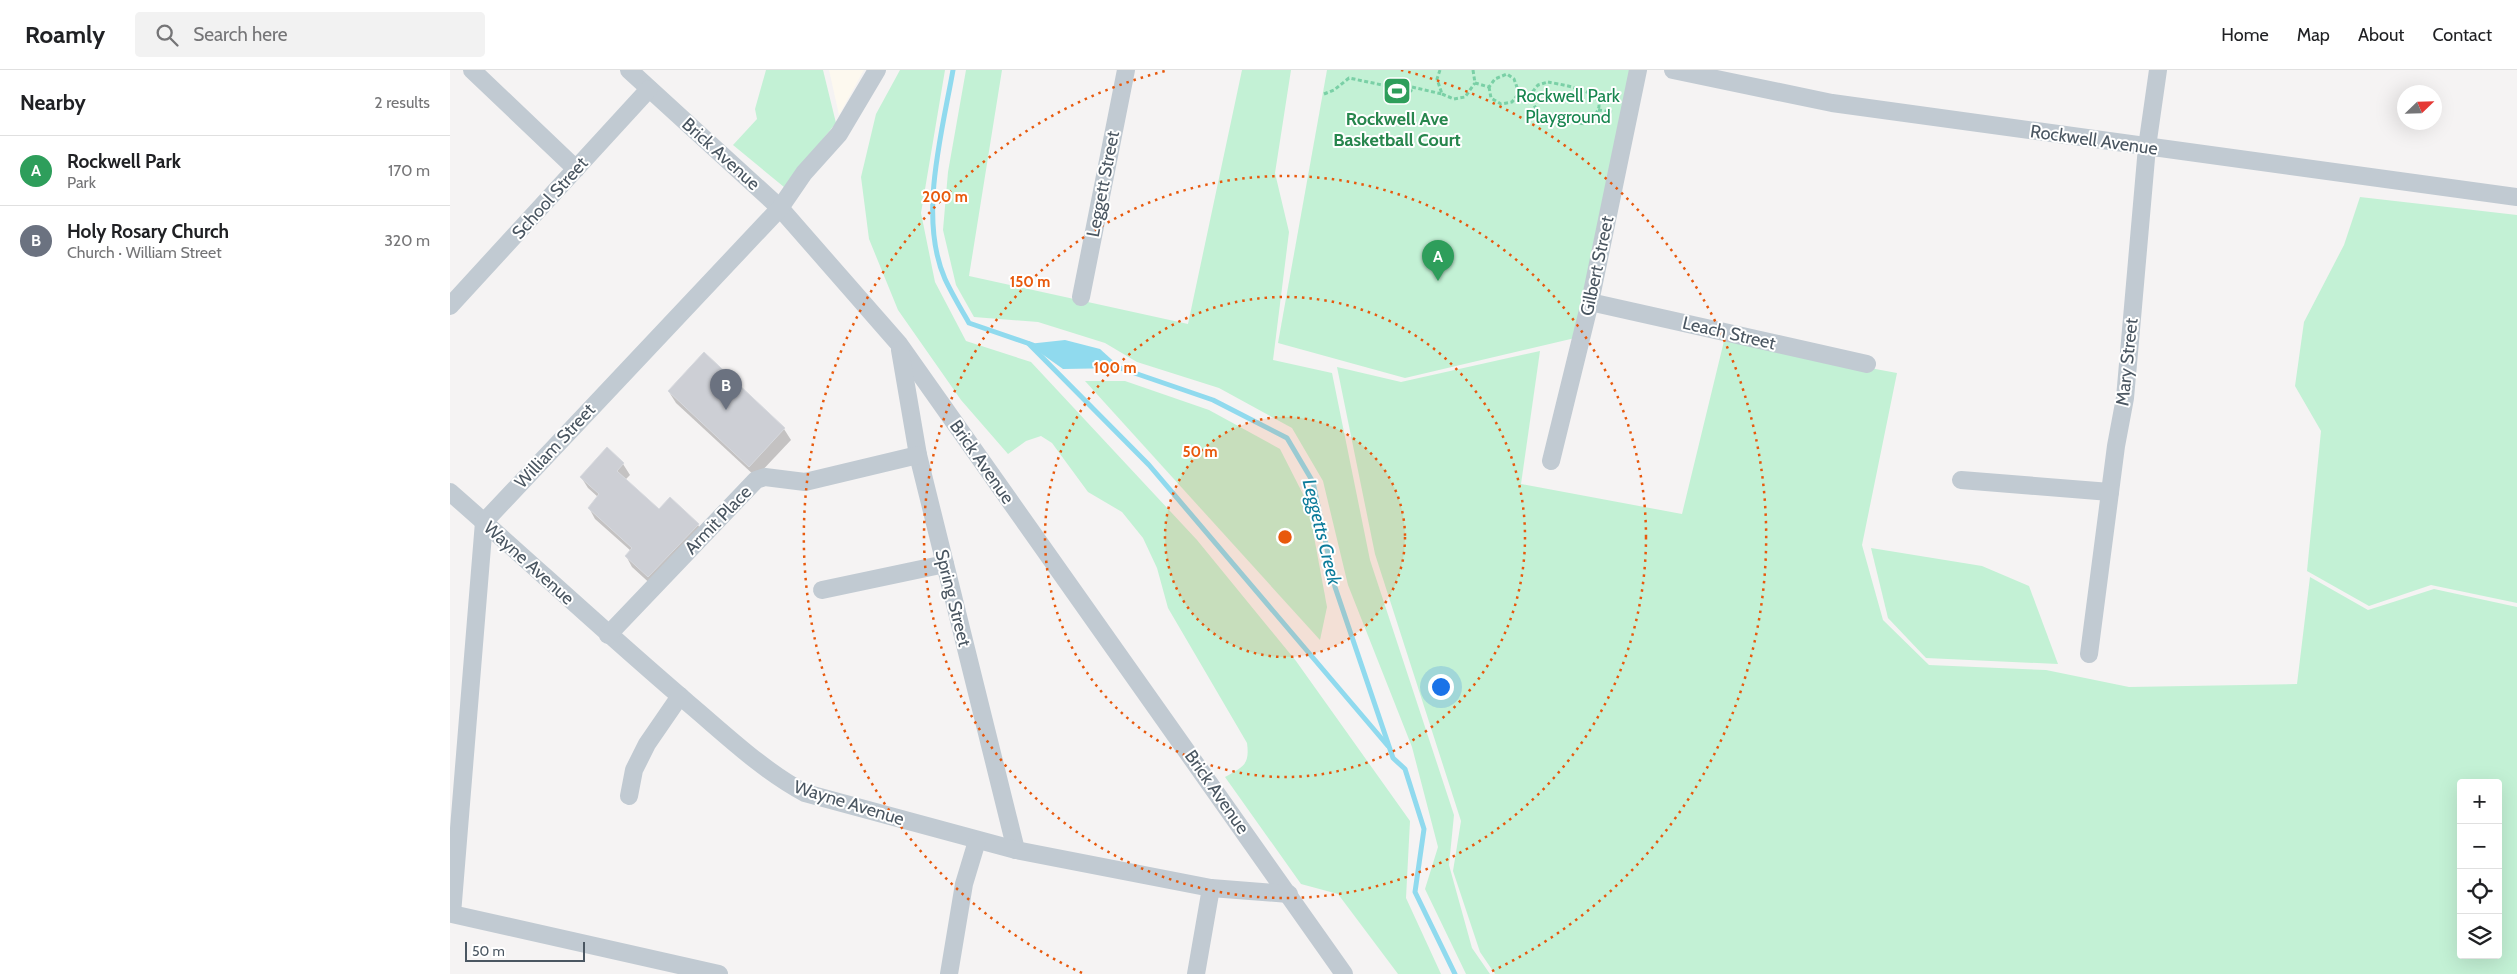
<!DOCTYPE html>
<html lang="en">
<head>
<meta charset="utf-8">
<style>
  body { margin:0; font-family:Cabin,sans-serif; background:#f2f2f2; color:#202124 }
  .controls { position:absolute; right:15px; bottom:15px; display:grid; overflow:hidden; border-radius:5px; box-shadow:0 5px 20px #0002 }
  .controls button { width:45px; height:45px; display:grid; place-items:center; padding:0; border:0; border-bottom:1px solid #e0e0e0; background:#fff; color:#202124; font:25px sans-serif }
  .compass { position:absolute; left:1947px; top:15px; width:45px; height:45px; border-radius:50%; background:#fff; box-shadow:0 5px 20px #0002; rotate:67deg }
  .scale { position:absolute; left:15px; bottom:12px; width:120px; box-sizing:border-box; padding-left:5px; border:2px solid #4a5661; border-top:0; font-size:14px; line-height:18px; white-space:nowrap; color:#4a5661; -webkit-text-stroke:4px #fff; paint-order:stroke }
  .you { position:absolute; left:990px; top:616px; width:18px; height:18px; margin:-12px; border:4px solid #fff; border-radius:50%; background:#1a73e8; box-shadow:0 0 0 8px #1a73e833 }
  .badge { display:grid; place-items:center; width:32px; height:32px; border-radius:50%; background:#1a73e8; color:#fff; font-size:16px; font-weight:700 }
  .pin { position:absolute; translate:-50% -41px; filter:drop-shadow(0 1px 2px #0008) }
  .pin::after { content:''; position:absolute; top:26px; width:18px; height:15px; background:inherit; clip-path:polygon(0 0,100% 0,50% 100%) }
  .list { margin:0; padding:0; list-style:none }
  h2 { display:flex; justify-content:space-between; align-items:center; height:65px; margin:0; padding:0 20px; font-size:21px }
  h2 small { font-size:16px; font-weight:400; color:#757577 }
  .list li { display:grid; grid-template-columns:32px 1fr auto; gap:15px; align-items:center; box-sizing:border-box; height:70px; padding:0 20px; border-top:1px solid #e0e0e0 }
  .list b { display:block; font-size:19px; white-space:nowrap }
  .list p { margin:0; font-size:16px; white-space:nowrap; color:#757577 }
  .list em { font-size:16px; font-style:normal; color:#757577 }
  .icon { flex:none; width:28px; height:28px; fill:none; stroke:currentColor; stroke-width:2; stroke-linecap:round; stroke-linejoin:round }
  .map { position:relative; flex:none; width:2067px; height:904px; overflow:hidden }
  header { display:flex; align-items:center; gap:30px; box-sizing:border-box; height:70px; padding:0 25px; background:#fff; border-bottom:1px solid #e0e0e0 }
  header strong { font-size:24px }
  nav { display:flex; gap:28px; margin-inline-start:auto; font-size:18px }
  .search { width:350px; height:45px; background:#f2f2f2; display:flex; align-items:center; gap:12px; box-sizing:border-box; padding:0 18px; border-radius:5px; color:#757577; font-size:19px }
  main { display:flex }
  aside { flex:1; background:#fff }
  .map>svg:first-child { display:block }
</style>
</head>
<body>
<header>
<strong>Roamly</strong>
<div class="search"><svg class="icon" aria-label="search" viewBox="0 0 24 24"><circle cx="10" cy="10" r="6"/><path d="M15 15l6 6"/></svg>Search here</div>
<nav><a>Home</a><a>Map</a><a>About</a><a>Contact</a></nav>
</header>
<main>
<aside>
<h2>Nearby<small>2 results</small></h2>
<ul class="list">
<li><span class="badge" style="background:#2e9e5b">A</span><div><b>Rockwell Park</b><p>Park</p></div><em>170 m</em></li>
<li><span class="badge" style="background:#6b7280">B</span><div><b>Holy Rosary Church</b><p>Church · William Street</p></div><em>320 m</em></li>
</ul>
</aside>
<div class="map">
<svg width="2067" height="904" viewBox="0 0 2067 904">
  <rect width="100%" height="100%" fill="#f5f3f3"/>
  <polygon fill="#fdf9ef" points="379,0 414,0 389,45"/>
  <g fill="#c3f1d5" fill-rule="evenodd">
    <polygon points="316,0 373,0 386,53 334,117 283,75 307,49 305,39"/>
    <path d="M 450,0 L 495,0 L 471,143 L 485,212 L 516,271 L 581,292 L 747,470 L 846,591 L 960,751 L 956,828 L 991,904 L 948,904 L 888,824 L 851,814 L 775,707 C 793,697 800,695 797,673 L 718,538 L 707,498 L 693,468 L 672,442 L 638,422 L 602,373 L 591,366 L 576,371 L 558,384 L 511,330 L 448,240 L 419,169 L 411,107 L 426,44 Z"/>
    <polygon points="516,0 552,0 519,206 738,254 792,0 841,0 825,103 839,162 823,290 882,303 920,490 1004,745 999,795 1022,878 1040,904 1016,904 975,819 988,777 962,677 898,515 873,411 842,358 769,318 687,292 655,273 588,252 524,247 506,215 493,160 498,102"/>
    <polygon points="877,0 1184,0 1125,268 955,308 828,273"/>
    <polygon points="1910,127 2067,145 2067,533 1981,515 1919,536 1857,501 1871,361 1845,316 1854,252 1894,175"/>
    <path d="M 1274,271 L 1447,303 L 1412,475 L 1433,550 L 1479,595 L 1596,600 L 1679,617 L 1847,614 L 1860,507 L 1918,540 L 1984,519 L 2067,537 L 2067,904 L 1045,904 L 1030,882 L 1003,801 L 1011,751 L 925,484 L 887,297 L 951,312 L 1090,281 L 1071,414 L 1232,444 ZM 2011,713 L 2048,713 L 2048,885 L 2011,885 Z"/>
    <polygon points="635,311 675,311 759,340 830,379 858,434 877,537 870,570"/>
    <polygon points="1421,478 1532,496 1579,516 1608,594 1476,588 1438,548"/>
  </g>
  <polygon fill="#90daee" points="615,270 650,279 671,298 613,299 578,274"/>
  <g fill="#0003">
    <polygon points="219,322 334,359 341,370 306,407 226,333"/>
    <polygon points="173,394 180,405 175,410 209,441 220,429 248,455 255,466 205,518 182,497 176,486 181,481 145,449 139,438 148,427 138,418 131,407"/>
  </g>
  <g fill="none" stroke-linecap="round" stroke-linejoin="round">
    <g stroke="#90daee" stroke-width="5">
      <path d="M 503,0 C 492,63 468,148 495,209 C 502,224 511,239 519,253 L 583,275"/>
      <polyline points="579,274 699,395 938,676"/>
      <polyline points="667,297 763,330 837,368 863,412 885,517 943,688 955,699 974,759 965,822 1005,904"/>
    </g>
  </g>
  <g fill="#cdcfd5" stroke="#d7d9de">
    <polygon points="254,282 335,358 299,397 218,321"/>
    <polygon points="157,377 174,393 167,401 209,439 220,427 249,454 198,507 175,486 182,478 138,438 149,424 130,407"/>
  </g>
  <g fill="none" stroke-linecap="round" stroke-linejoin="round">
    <g stroke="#7ad0a6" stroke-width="3" stroke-dasharray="4 2.5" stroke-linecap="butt">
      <polyline points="1023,0 1025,13 1039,17 1045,9 1057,4 1064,9 1069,23 1080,25"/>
      <path d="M 1098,12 C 1119,16 1175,24 1135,54 L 1088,44 L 1080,25 L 1088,15 Z"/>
      <polyline points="1039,17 1041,28 1051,34 1062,32 1069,23"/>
      <polyline points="874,24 884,20 899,8 961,21 962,17 992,24 987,9 990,0"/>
      <polyline points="992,24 1004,29 1015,27 1025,13"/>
      <polyline points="1148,40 1162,42"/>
    </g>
    <g stroke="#c1cad2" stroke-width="18">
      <polyline points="22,0 126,99"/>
      <polyline points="179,0 330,138 449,274 894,904"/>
      <polyline points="1223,0 1382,33 2067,127"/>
      <polyline points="631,227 676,0"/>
      <polyline points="1140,232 1417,294"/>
      <polyline points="0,236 199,19"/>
      <polyline points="450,280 468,385 566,780"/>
      <polyline points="1101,391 1140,232 1188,0"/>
      <polyline points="1511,410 1660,422"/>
      <path d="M 0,422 C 80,492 157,564 238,633 C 276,665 312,700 355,723 L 566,780 L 761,818 L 839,824"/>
      <polyline points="372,520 495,494"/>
      <polyline points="158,565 306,410 315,407 355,412 468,385"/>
      <polyline points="1639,584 1666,376 1675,328 1697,77 1708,0"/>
      <polyline points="179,726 184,700 197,674 230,626"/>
      <polyline points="269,904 2,844 34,452 330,138 354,103 389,64 427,0"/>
      <polyline points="499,904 514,814 527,771"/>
      <polyline points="746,904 761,818"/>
    </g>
  </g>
  <circle cx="835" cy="467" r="120" fill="#e8590c" fill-opacity=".12"/>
  <g fill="none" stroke="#e8590c" stroke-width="2.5" stroke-dasharray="2.5 5">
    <circle cx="835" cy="467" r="120"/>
    <circle cx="835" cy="467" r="240"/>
    <circle cx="835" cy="467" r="361"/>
    <path d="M632 903A481 481 0 0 1 719 0M951 0A481 481 0 0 1 1038 903"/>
  </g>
  <defs>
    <symbol id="stadium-square" viewBox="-11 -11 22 22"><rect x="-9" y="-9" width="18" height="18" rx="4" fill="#2e9e5b" stroke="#fff"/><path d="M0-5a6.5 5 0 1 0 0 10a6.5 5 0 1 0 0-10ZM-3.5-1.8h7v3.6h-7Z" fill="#fff"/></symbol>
  </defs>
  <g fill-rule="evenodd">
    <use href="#stadium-square" x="931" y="5" width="32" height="32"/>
  </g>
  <g text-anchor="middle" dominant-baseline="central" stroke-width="4" stroke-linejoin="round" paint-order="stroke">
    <g font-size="18" fill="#17864f" stroke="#fff">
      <text x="1118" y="26">Rockwell Park<tspan x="1118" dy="21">Playground</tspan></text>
    </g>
    <g font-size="18" font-weight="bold" fill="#27864d" stroke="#fff">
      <text x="947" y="49">Rockwell Ave<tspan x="947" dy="21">Basketball Court</tspan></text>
    </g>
    <g font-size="18" fill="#4a5661" stroke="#fff">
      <text transform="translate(1644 70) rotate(8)">Rockwell Avenue</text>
      <text transform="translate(271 84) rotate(42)">Brick Avenue</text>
      <text transform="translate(653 114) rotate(-79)">Leggett Street</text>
      <text transform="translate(100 128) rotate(-48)">School Street</text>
      <text transform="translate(1147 196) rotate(-78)">Gilbert Street</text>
      <text transform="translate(1279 263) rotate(13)">Leach Street</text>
      <text transform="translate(1677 292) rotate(-84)">Mary Street</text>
      <text transform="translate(105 376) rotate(-47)">William Street</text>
      <text transform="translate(532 392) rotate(55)">Brick Avenue</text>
      <text transform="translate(268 450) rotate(-46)">Armit Place</text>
      <text transform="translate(79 493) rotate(42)">Wayne Avenue</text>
      <text transform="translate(503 528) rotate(76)">Spring Street</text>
      <text transform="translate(767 722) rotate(55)">Brick Avenue</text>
      <text transform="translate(399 733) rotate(17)">Wayne Avenue</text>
    </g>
    <g font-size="19" font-style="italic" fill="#0c7c9b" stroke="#fff">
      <text transform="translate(872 462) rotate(76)">Leggetts Creek</text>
    </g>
  </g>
  <circle cx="835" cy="467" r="8" fill="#e8590c" stroke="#fff" stroke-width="2.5"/>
  <g font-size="15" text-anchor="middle" font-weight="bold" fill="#e8590c" stroke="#fff" stroke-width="4" stroke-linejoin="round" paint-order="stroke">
    <text x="495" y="132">200 m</text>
    <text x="580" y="217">150 m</text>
    <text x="665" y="303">100 m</text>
    <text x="750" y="387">50 m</text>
  </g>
</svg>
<div class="controls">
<button>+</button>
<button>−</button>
<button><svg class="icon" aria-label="locate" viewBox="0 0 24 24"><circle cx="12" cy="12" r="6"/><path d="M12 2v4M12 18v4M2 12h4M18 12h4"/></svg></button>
<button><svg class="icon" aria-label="layers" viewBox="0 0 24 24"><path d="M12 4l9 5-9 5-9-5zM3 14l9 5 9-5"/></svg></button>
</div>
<svg class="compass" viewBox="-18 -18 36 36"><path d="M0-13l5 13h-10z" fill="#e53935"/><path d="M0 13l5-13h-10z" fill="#757577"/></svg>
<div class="scale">50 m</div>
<div class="you"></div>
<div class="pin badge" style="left:988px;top:211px;background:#2e9e5b">A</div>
<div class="pin badge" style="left:276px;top:340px;background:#6b7280">B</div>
</div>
</main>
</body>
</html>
